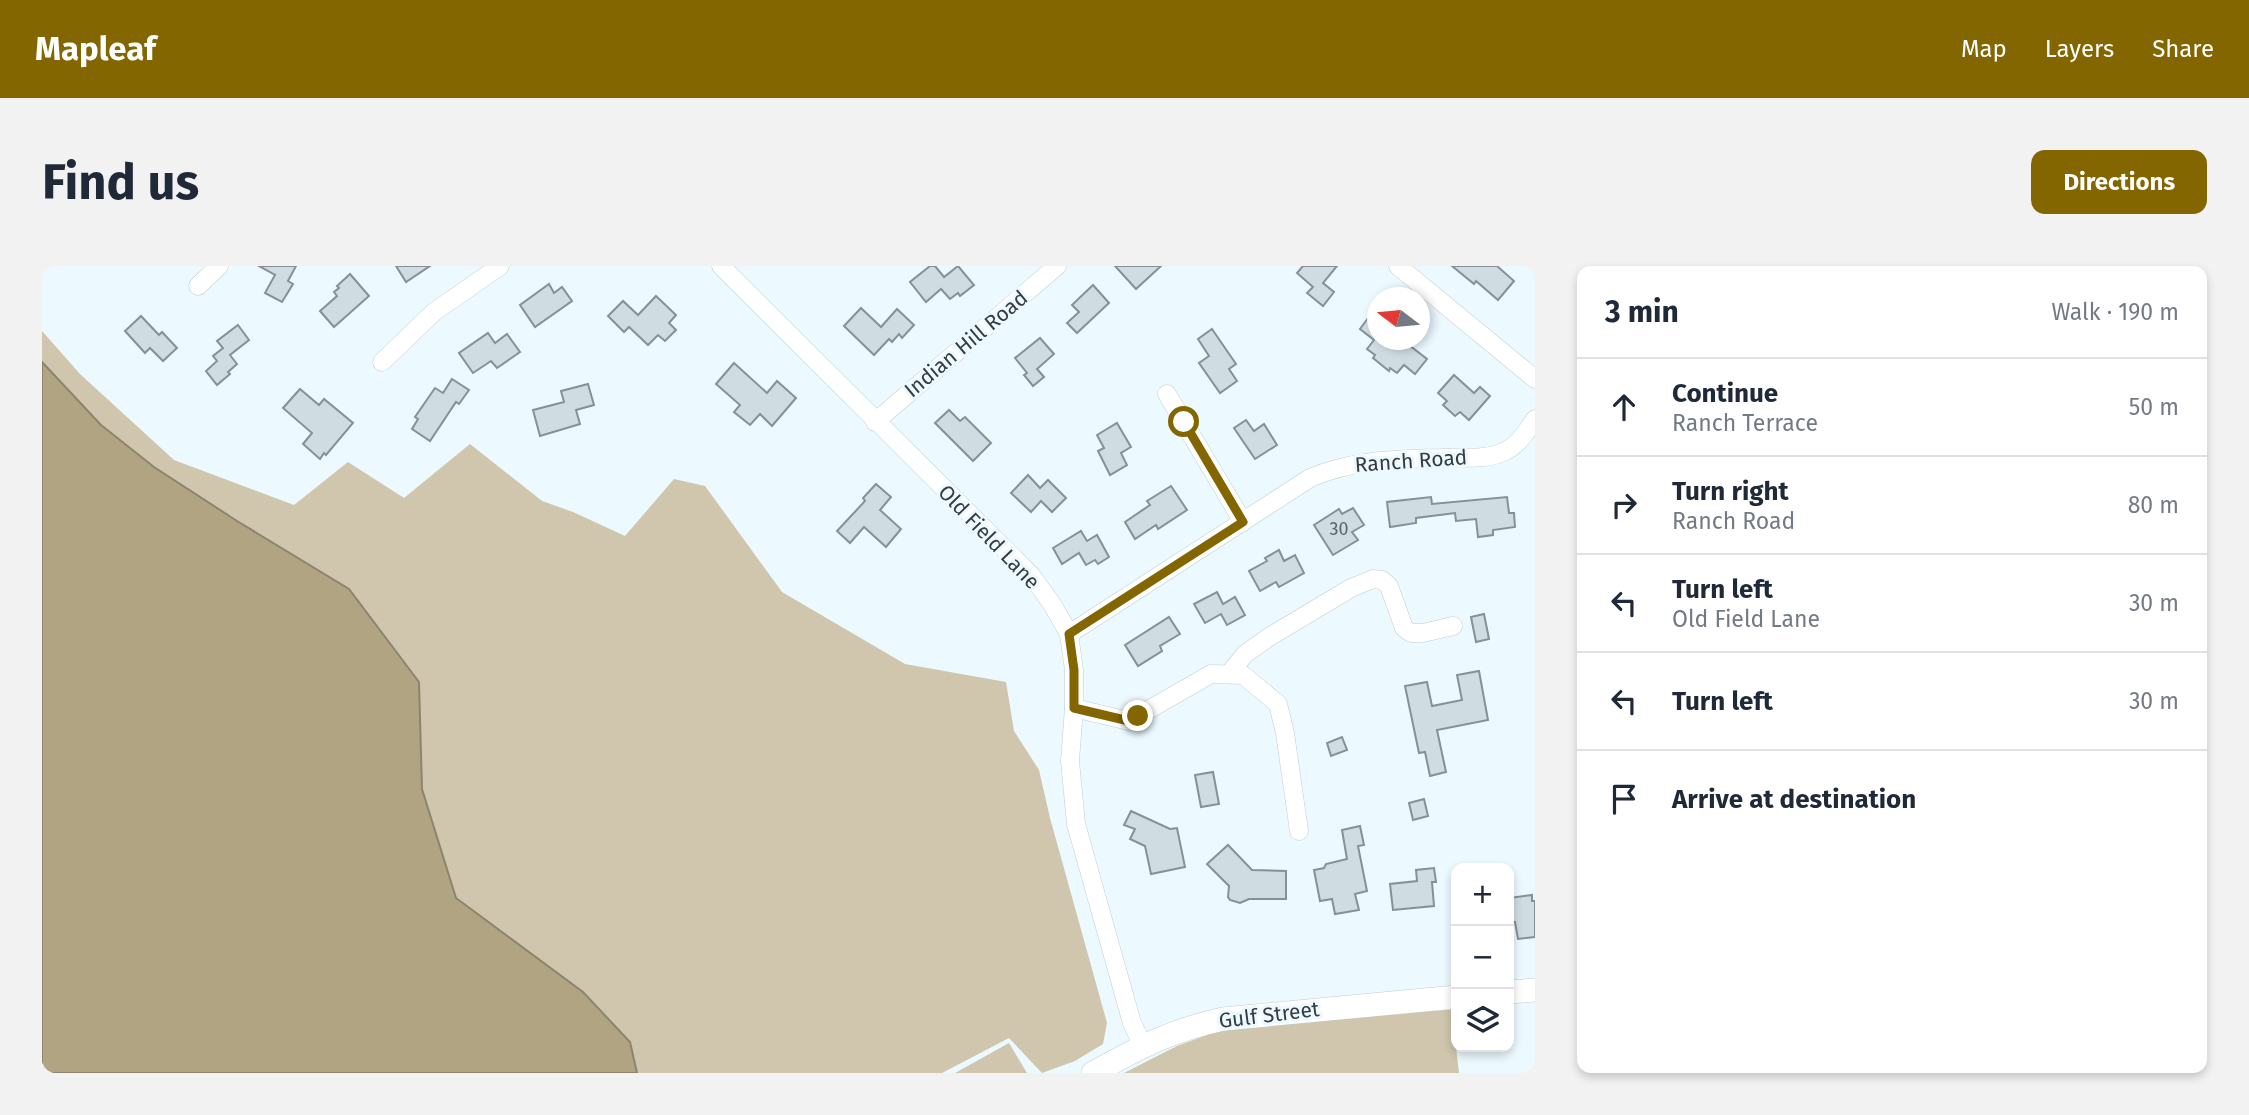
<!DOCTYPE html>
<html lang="en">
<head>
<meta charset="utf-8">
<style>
  body { margin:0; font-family:"Fira Sans",sans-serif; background:#f2f2f3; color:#1f2937 }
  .controls { position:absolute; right:21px; bottom:21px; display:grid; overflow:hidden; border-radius:14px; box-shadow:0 4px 10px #0003 }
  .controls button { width:63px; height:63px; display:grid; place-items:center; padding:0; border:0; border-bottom:2px solid #e0e1e3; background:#fff; color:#1f2937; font:35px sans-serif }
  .compass { position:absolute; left:1325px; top:21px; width:63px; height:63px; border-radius:50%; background:#fff; box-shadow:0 4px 10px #0003; rotate:286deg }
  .stop { position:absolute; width:21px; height:21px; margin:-16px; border:5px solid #836600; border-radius:50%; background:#fff }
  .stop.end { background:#836600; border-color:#fff; box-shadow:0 2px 7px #0008 }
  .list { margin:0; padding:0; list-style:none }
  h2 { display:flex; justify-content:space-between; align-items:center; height:91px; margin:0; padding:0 28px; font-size:30px }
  h2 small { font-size:23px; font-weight:400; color:#747a83 }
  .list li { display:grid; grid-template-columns:46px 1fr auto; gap:21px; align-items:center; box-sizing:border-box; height:98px; padding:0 28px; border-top:2px solid #e0e1e3 }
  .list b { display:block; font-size:26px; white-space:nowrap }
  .list p { margin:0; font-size:23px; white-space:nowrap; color:#747a83 }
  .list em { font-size:23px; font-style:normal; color:#747a83 }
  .icon { flex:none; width:38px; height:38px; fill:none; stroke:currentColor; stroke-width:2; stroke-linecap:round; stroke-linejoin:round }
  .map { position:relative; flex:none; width:1493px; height:807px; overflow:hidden; border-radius:14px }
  header { display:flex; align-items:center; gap:42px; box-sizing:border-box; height:98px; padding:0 35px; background:#836600; color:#fff }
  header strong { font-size:33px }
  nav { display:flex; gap:38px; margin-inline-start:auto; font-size:24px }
  .intro { display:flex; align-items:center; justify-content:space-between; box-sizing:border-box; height:168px; padding:0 42px }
  h1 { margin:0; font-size:49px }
  .button { padding:18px 32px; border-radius:14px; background:#836600; color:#fff; font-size:24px; font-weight:700 }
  main { display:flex; gap:42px; padding:0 42px }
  aside { flex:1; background:#fff; border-radius:14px; box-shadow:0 4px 10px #0003 }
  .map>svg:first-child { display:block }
</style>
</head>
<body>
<header>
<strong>Mapleaf</strong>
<nav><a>Map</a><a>Layers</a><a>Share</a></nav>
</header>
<div class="intro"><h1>Find us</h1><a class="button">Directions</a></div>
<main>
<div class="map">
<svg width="1493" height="807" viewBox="0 0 1493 807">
  <rect width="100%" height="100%" fill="#ecf9ff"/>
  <g fill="#cfc6ad">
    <polygon points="0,65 38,108 132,194 252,239 306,196 362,232 428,178 500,235 531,246 583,270 632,213 663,220 740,326 863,398 964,416 972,465 997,504 1008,552 1065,757 1061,778 1033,795 1000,807 967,772 900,807 595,807 588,776 541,726 414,632 380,523 377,416 195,255 112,201 59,159 0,96"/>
    <polygon points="1414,743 1414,781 1417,807 1082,807 1135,780 1173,766 1244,756"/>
    <polygon points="967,777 985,807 913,807"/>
  </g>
  <polygon fill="#b1a483" stroke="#8c856e" stroke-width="2" points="0,96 59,159 112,201 195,255 307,323 377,416 380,523 414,632 541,726 588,776 595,807 0,807"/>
  <g fill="#cfdce1" stroke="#859196" stroke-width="2">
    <polygon points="217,0 254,0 246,15 251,18 240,36 223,27 233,9"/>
    <polygon points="354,0 388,0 364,16"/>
    <polygon points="888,0 893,0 902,11 916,0 932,19 918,30 916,27 908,33 899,23 884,36 868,16"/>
    <polygon points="1073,0 1119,0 1094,23"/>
    <polygon points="1261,0 1295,0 1281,17 1292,26 1281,40 1265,27 1271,21 1255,7"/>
    <polygon points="1410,0 1455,0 1472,15 1456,34 1434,15 1432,18"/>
    <polygon points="308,8 327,30 292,61 278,45 295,30 292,26 297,22 295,20"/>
    <polygon points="507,18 512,27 520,21 530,35 493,61 478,39"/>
    <polygon points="1051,19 1067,37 1035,67 1025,57 1037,46 1030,39"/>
    <polygon points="614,30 634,49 627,57 634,64 623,75 616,69 606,79 587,61 582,66 566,50 581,35 596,49"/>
    <polygon points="1335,40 1335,74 1371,74 1367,79 1385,93 1373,108 1362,99 1355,107 1348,102 1347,105 1331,92 1333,89 1325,83 1332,74 1318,63"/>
    <polygon points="819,42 839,61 855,43 872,59 860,72 857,68 850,76 847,73 832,89 802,60"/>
    <polygon points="99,50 117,69 120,66 135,82 121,95 108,82 103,87 83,65"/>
    <polygon points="196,59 207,74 188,89 195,98 186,106 188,108 175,119 164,105 175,95 171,90 181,82 175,75"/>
    <polygon points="1170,63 1194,98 1187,103 1195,115 1178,127 1157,97 1167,90 1156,73"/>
    <polygon points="446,67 453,77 465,68 478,86 455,102 449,95 431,107 417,87"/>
    <polygon points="998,72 1012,88 995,103 1002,111 991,120 982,109 985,107 973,92"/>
    <polygon points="692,97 725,127 735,115 754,132 730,160 718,148 708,159 692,146 698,139 674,118"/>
    <polygon points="1412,109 1432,127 1438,121 1448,130 1427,154 1418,146 1413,150 1401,139 1405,135 1396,127"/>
    <polygon points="410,113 427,124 417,138 414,136 388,175 370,163 376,153 373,151 393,122 401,127"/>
    <polygon points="546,118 552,139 534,144 538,158 498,170 491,144 522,136 519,125"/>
    <polygon points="258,123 277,139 282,133 311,157 284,189 282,187 278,193 261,178 270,167 241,142"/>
    <polygon points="907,144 918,155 923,151 949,177 931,195 893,157"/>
    <polygon points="1204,154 1212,165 1222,158 1235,179 1213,193 1192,162"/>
    <polygon points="1075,157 1089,181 1079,187 1085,199 1068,209 1056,185 1062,182 1055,169"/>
    <polygon points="986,209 998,222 1006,214 1024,232 1010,246 999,235 989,246 969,227"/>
    <polygon points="834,218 849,231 838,244 859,263 844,281 822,261 808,277 795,265 823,235 821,232"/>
    <polygon points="1129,220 1145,244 1116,263 1114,259 1093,273 1083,256 1108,239 1105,235"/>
    <polygon points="1389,231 1390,238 1465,231 1467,247 1472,247 1473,261 1451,264 1451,269 1436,271 1434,253 1414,255 1413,247 1374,252 1374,257 1348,261 1345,236"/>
    <polygon points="1311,242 1322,259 1310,266 1316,274 1291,289 1272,259 1297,243 1300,248"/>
    <polygon points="1039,265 1045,275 1055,269 1067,291 1056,298 1053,294 1044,299 1037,287 1020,298 1011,282"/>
    <polygon points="1237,284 1242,295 1253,289 1262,307 1237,321 1234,316 1218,325 1207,305 1225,295 1223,292"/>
    <polygon points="1175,326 1181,338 1193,331 1203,349 1185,359 1179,348 1163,357 1152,338"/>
    <polygon points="1442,348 1447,373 1434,376 1429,351"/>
    <polygon points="1127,351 1138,368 1118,380 1120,385 1096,400 1083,379"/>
    <polygon points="1437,405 1446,454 1395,464 1404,506 1388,510 1383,486 1377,487 1363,420 1385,416 1390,440 1420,434 1415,409"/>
    <polygon points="1300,471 1305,484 1289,490 1285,477"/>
    <polygon points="1171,506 1177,538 1159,541 1153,509"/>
    <polygon points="1382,533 1386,550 1371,554 1367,537"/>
    <polygon points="1089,545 1128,563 1135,562 1143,601 1109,608 1103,580 1088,573 1093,563 1082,559"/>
    <polygon points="1318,560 1322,579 1316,580 1325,625 1313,628 1317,644 1293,648 1290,633 1278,635 1272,604 1282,602 1284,598 1305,593 1300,564"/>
    <polygon points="1186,579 1210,604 1244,605 1244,633 1207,633 1198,637 1188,634 1186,631 1187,620 1165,598"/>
    <polygon points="1392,602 1394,616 1390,616 1392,640 1351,644 1348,618 1375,615 1374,604"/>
    <polygon points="1490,629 1490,635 1493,635 1493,671 1476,673 1473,656 1468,657 1467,632"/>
  </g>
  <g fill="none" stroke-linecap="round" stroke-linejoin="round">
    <defs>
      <g id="minor">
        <polyline points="679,0 989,309 1010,338 1027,368 1032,404 1032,442 1028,495 1034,558 1090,757 1101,780"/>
        <polyline points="1356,0 1493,113"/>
        <polyline points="156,20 177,0"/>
        <polyline points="340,96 392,46 458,0"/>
        <polyline points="1125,128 1201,256"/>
        <polyline points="833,156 1015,0"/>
        <path d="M 1027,368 L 1268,212 C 1310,194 1354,193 1400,192 C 1419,191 1441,194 1459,187 C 1475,181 1484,167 1493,153"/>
        <polyline points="1187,408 1203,388 1227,371 1309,322 1331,313 1340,314 1347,320 1362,362 1369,367 1381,367 1411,360"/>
        <polyline points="1032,442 1087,455 1169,408 1201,409 1236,438 1243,467 1257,565"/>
      </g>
      <g id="major">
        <polyline points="1467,726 1493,724"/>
        <path d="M 1051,807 C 1096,782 1130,764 1181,753 L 1414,731"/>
      </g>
    </defs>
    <use href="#minor" stroke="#c1ced3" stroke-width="19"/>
    <use href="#major" stroke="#c1ced3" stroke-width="24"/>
    <use href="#minor" stroke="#fff" stroke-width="18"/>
    <use href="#major" stroke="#fff" stroke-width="23"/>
  </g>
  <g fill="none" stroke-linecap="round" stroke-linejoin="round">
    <polyline stroke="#836600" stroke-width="9" points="1096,450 1087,455 1032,442 1032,404 1027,368 1201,256 1142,156"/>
  </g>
  <g text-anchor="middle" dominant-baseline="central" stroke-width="6" stroke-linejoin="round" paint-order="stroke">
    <g font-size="18" fill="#5d6467">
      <text x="1297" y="263">30</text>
    </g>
    <g font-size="21" fill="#373c3e" stroke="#ecf9ff">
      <text transform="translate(924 78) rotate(-40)">Indian Hill Road</text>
      <text transform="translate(1369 195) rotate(-4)">Ranch Road</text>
      <text transform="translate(947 271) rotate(46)">Old Field Lane</text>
      <text transform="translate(1227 749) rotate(-7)">Gulf Street</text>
    </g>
  </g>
</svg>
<div class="controls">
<button>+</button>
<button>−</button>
<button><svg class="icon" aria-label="layers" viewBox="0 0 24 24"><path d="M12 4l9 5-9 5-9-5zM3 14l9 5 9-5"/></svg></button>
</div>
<svg class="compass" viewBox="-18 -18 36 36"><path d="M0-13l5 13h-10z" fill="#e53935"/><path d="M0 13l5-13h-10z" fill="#747a83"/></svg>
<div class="stop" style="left:1142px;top:156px"></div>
<div class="stop end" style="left:1096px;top:450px"></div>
</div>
<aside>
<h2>3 min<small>Walk · 190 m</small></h2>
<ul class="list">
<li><svg class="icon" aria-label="ahead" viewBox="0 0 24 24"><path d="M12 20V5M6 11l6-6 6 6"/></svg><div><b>Continue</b><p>Ranch Terrace</p></div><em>50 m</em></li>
<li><svg class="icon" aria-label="right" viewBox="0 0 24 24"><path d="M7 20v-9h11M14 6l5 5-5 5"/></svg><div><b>Turn right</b><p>Ranch Road</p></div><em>80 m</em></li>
<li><svg class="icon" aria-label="left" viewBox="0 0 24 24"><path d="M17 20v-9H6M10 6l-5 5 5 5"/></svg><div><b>Turn left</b><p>Old Field Lane</p></div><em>30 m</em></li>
<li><svg class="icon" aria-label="left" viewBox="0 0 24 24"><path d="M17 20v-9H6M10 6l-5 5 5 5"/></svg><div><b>Turn left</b></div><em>30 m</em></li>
<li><svg class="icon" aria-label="arrive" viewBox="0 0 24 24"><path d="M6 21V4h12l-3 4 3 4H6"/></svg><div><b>Arrive at destination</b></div></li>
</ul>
</aside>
</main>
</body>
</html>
